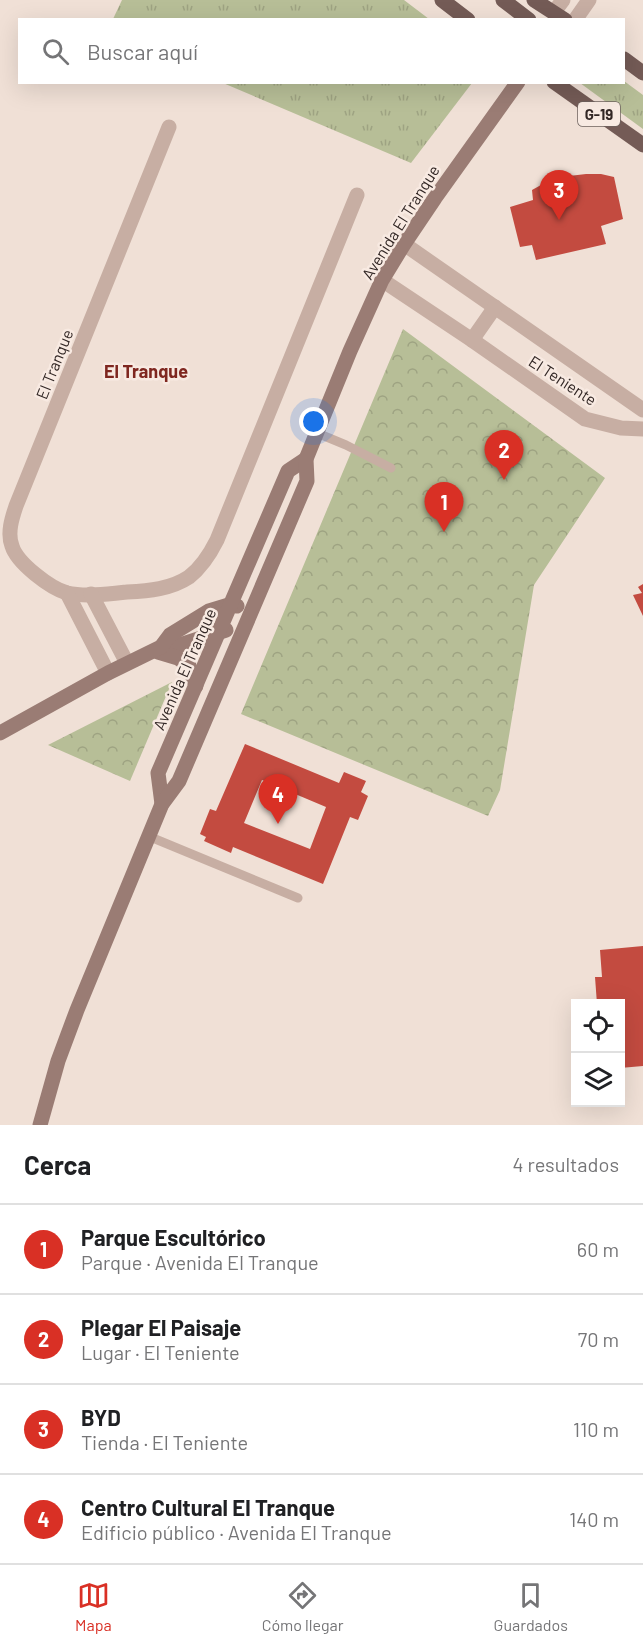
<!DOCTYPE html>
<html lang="es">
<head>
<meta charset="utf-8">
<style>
  body { margin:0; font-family:Barlow,sans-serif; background:#f6f6f6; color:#202124 }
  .controls { position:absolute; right:18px; bottom:18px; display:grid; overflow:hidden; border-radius:0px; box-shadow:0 6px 24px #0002 }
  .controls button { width:54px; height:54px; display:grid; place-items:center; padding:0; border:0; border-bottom:2px solid #e0e0e0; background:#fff; color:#202124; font:30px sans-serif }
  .you { position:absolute; left:314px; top:422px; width:21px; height:21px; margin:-15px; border:4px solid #fff; border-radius:50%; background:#1a73e8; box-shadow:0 0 0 9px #1a73e833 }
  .badge { display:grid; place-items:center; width:39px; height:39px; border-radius:50%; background:#d93025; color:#fff; font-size:20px; font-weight:700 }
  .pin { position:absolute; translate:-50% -50px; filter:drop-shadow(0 2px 3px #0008) }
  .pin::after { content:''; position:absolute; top:32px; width:21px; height:18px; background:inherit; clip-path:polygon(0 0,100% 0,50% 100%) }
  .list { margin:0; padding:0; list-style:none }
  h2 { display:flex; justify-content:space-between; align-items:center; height:78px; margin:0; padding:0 24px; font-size:26px }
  h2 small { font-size:20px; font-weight:400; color:#757577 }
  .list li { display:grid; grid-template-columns:39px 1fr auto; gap:18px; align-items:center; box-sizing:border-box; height:90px; padding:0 24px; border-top:2px solid #e0e0e0 }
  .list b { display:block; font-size:22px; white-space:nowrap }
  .list p { margin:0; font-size:20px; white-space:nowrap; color:#757577 }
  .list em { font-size:20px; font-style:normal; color:#757577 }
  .icon { flex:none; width:33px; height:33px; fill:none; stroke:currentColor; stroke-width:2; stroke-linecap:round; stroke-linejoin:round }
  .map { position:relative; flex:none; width:643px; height:1125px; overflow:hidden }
  .search { position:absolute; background:#fff; box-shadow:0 6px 24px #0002; left:18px; right:18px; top:18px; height:66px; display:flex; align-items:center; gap:15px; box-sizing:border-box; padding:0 21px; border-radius:0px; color:#757577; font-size:22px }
  .sheet { height:438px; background:#fff }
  nav { display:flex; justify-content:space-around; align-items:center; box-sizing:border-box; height:84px; border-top:2px solid #e0e0e0; background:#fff; font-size:16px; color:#757577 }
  nav a { display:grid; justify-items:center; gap:3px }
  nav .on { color:#d93025 }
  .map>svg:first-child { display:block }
</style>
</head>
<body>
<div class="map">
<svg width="643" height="1125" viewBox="0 0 643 1125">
  <defs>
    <pattern id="grass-tufts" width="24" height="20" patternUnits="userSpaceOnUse" patternTransform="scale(1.5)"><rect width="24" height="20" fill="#b7be97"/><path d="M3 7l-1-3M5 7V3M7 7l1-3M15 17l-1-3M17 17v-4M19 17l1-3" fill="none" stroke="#9ea382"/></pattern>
    <pattern id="park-crowns" width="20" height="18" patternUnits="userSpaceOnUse" patternTransform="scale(1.5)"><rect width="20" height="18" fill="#b7be97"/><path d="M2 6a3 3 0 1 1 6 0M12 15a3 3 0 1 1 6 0" fill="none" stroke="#9ea382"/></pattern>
  </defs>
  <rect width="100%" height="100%" fill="#f0e0d6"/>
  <g fill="url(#grass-tufts)">
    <polygon points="122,0 404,0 429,19 113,19"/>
    <polygon points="624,81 643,95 643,129 580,83 624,82"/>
    <polygon points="223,83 472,83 411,163"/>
  </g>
  <g fill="url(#park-crowns)">
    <polygon points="403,329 605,478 534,585 500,790 488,816 241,714"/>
    <polygon points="172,682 130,781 48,745"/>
  </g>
  <g fill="#c34b40" fill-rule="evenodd">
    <polygon points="586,174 601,174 614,177 623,219 601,226 606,244 536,260 532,245 520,247 510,207 533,200 532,190 541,185 569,176"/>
    <polygon points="643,584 643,616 633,595 642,593 638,587"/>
    <path d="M 245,744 L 339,783 L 344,772 L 366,781 L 361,792 L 368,796 L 358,820 L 350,817 L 323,884 L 233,847 L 231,853 L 204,841 L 206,837 L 200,834 L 210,809 L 216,811 ZM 262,780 L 326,807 L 310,849 L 244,823 Z"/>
    <polygon points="643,946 643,1066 620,1068 620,1004 597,1004 595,977 602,977 600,950"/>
  </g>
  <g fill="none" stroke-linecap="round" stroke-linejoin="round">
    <g stroke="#c7aea3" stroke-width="9">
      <polyline points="317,433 346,445 391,468"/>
      <polyline points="148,836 298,898"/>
    </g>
    <g stroke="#c7aea3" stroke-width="15">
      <polyline points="554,12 563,0"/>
      <polyline points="575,20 589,0"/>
      <path d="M 169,127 L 16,506 C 12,518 7,533 12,546 C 17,563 50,588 67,593 C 85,597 109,594 127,592 C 149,591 171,589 189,577 C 202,567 210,554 217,540 L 357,195"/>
      <polyline points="404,244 643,410"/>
      <polyline points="382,280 472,340 585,419 621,428 643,429"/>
      <polyline points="472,340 495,307"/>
      <polyline points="67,593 108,673"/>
      <polyline points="91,594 127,663"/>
    </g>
    <g stroke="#9a7c74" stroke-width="15">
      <polyline points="161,647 171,648 226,630"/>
      <polyline points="158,652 178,658 189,666 196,686"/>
      <polyline points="0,733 108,673 161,647 170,635 209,611 232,604 237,606"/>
      <polyline points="162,804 158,773 288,471 306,459"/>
      <polyline points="40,1125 58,1061 77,1010 162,804 179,781 307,481 306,459 350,351 382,280 404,244 435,198 518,82"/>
    </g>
    <g stroke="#745b56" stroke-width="15">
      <polyline points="442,0 468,20"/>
      <polyline points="503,0 529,20"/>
      <polyline points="534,0 565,20"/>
      <polyline points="624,59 643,73"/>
      <polyline points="554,82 643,145"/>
    </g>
  </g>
  <g text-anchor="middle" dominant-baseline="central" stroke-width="5" stroke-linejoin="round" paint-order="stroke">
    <rect fill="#f8eae2" stroke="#6d625e" stroke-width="1.5" x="578" y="102" width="42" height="24" rx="4.5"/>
    <g font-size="15" font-weight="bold" fill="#322725">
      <text x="599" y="114">G-19</text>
    </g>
    <g font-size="16" fill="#322725" stroke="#f8eae2">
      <text transform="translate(400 222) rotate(-58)">Avenida El Tranque</text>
      <text transform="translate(54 364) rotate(-68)">El Tranque</text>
      <text transform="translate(563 380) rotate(33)">El Teniente</text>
      <text transform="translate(184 669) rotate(-66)">Avenida El Tranque</text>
    </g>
    <g font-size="18" font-weight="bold" fill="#7f2720" stroke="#f8eae2">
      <text x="146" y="371">El Tranque</text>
    </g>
  </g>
</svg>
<div class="controls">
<button><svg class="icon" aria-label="locate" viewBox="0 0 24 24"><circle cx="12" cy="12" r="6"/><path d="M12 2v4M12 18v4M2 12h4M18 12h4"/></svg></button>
<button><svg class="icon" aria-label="layers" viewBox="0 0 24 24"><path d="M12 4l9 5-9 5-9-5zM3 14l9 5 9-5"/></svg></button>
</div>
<div class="you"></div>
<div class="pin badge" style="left:444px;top:532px">1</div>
<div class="pin badge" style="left:504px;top:480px">2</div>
<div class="pin badge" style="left:559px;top:220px">3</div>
<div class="pin badge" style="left:278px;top:824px">4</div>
<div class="search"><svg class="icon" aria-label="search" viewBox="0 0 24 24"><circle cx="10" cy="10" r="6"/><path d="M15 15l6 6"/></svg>Buscar aquí</div>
</div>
<section class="sheet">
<h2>Cerca<small>4 resultados</small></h2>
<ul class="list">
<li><span class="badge">1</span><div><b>Parque Escultórico</b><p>Parque · Avenida El Tranque</p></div><em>60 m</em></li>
<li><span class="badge">2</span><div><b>Plegar El Paisaje</b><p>Lugar · El Teniente</p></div><em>70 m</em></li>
<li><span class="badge">3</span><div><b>BYD</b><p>Tienda · El Teniente</p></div><em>110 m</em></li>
<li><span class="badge">4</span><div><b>Centro Cultural El Tranque</b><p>Edificio público · Avenida El Tranque</p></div><em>140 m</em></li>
</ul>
</section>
<nav>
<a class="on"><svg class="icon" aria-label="map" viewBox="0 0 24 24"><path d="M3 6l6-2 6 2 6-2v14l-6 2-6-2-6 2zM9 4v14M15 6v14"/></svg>Mapa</a>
<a><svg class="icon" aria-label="directions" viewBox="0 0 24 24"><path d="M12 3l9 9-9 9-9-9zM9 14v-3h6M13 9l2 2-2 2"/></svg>Cómo llegar</a>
<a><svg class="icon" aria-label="saved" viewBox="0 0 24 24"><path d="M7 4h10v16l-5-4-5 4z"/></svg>Guardados</a>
</nav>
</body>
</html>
